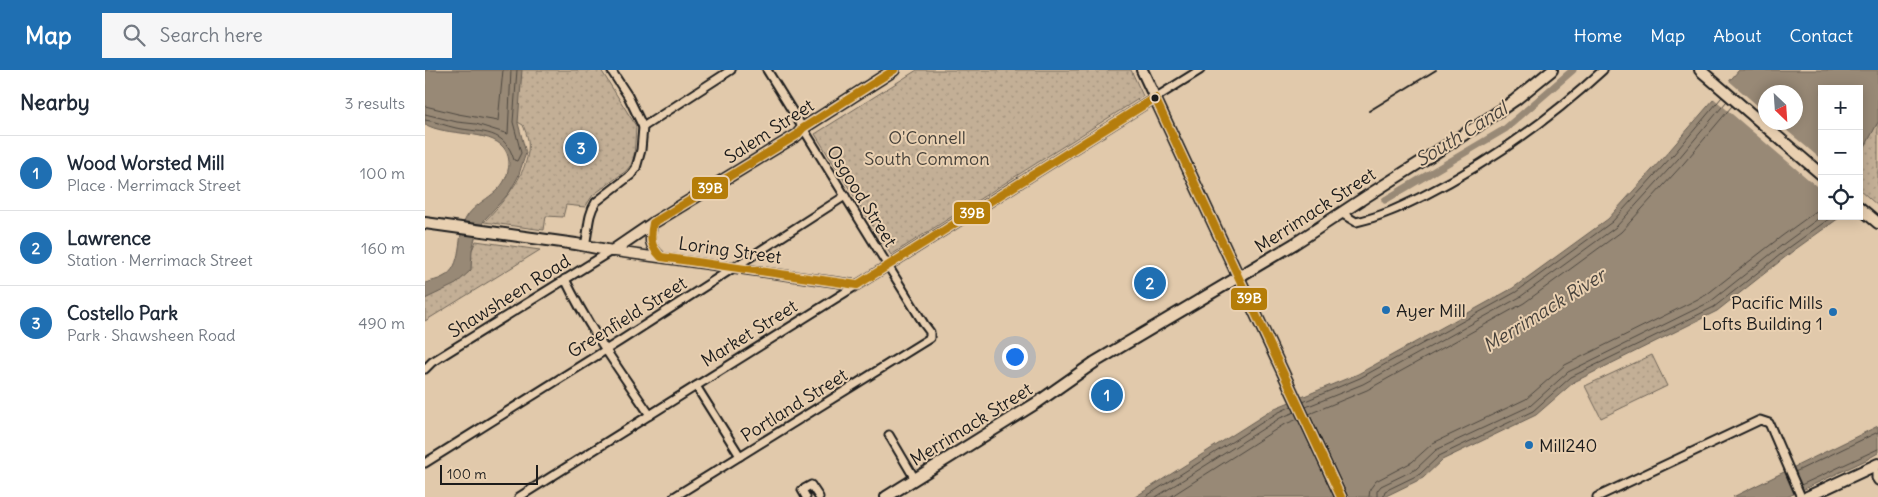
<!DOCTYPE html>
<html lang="en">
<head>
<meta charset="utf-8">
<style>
  body { margin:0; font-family:Delius,sans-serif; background:#f6f6f7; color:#1f2937 }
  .controls { position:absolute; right:15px; top:15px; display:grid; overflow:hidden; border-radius:0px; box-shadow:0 2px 12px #0003 }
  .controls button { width:45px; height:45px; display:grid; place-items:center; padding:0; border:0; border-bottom:1px solid #e0e1e3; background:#fff; color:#1f2937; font:25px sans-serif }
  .compass { position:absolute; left:1333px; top:15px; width:45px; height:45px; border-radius:50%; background:#fff; box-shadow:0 2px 12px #0003; rotate:155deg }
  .scale { position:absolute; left:15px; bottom:12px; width:98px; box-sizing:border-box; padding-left:5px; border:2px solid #1c1c1c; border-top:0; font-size:14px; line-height:18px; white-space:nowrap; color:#1c1c1c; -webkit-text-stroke:4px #e9d0b1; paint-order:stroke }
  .you { position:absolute; left:589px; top:286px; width:18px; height:18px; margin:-12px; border:4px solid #fff; border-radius:50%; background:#1a73e8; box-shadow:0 0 0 8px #1a73e833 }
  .badge { display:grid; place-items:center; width:32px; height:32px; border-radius:50%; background:#1f6fb2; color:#fff; font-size:16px; font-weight:700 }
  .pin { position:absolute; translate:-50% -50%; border:2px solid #fff; box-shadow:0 1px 5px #0006 }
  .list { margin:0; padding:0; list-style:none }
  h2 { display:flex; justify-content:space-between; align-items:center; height:65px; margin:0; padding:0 20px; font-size:21px }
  h2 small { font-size:16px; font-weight:400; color:#747a83 }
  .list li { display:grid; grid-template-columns:32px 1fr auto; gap:15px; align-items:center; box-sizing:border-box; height:75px; padding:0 20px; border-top:1px solid #e0e1e3 }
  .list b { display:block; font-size:19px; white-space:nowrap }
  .list p { margin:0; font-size:16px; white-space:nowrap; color:#747a83 }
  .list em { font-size:16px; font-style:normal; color:#747a83 }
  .icon { flex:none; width:28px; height:28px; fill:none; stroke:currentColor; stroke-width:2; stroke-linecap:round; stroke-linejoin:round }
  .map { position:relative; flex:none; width:1453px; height:427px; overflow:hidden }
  header { display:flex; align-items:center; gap:30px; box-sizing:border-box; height:70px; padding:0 25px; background:#1f6fb2; color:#fff }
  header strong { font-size:24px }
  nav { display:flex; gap:28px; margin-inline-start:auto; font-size:18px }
  .search { width:350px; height:45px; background:#f6f6f7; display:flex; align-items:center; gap:12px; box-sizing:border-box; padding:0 18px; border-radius:0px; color:#747a83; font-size:19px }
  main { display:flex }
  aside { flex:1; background:#fff }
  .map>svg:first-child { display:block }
</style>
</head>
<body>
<header>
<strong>Map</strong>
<div class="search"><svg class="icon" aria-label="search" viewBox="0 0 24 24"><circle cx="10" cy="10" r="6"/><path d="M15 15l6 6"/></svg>Search here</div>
<nav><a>Home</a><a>Map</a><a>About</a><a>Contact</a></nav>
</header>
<main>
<aside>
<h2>Nearby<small>3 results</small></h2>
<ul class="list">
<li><span class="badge">1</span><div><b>Wood Worsted Mill</b><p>Place · Merrimack Street</p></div><em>100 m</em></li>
<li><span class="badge">2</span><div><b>Lawrence</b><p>Station · Merrimack Street</p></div><em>160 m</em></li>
<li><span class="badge">3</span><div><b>Costello Park</b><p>Park · Shawsheen Road</p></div><em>490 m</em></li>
</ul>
</aside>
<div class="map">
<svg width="1453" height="427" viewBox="0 0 1453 427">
  <defs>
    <pattern id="park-dots" width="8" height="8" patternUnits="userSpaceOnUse" patternTransform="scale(1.25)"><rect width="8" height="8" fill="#c3af96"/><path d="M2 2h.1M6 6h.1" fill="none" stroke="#a79681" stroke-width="1.8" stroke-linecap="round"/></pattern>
  </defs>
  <rect width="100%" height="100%" fill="#e1c9ab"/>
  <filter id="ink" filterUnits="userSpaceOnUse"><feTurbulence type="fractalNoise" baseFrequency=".02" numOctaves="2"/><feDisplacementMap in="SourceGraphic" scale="10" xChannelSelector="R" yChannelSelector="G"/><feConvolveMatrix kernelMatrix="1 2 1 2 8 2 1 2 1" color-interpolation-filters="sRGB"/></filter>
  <g filter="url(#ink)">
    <g fill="url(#park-dots)" stroke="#706659">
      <path d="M 0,0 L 176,0 L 211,56 L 209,87 L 206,95 L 201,101 L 168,125 L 160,137 L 141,135 L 138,147 L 121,146 L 119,160 L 59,152 C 78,132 107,101 103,70 C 102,65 100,60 98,55 Z"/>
      <polygon points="492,0 706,0 718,26 466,185 390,64"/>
      <polygon points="1453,52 1453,136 1434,119 1434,88"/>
      <polygon points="51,171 115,180 0,251 0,225 40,195"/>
      <polygon points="1227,285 1242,316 1176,348 1160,316"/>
    </g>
    <g fill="#988976" stroke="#665d52" fill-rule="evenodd">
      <path d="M 0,0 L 97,0 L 93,53 L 101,83 L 93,107 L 84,123 L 60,149 L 51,164 L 47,180 L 46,200 L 31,214 L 0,229 L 0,213 C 6,211 13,210 18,207 C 39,197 31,165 41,148 C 52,129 79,125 83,100 C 85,93 84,85 79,78 C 64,59 21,67 0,54 Z"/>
      <path d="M 1314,0 L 1453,0 L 1453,52 L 1434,88 L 1434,19 L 1397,19 L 1397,146 L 1415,146 L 1414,148 L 1368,181 L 1292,241 L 1149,312 L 1111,345 L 1017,390 L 998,408 L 959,427 L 710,427 L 850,338 L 933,304 L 1088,218 L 1183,149 L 1245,80 ZM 1340,22 L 1370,22 L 1370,52 L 1340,52 Z"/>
      <polygon points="1453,356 1453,383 1441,390 1362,427 1308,427"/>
    </g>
    <g fill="#e1c9ab">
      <polygon points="1302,9 1340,42 1340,52 1353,53 1397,90 1397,121 1287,27"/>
      <polygon points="876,324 924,427 908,427 863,330"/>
    </g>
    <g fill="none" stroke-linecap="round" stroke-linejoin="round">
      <g stroke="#4e4840" stroke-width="1">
        <polyline points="0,36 33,44 73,51 78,0"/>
        <polyline points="0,44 32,52 51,54 83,64 86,0"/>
        <path d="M 0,50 C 10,51 21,56 31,58 C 58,63 80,59 89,90 L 92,91 L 96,83 L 88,52 L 92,0"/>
        <polyline points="878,332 935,308 1091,222 1187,152 1249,84 1297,27"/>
        <polyline points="881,337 938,314 1095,227 1191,157 1254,88 1302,31"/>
        <polyline points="884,344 942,320 1099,233 1196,162 1259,93 1307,36"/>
        <polyline points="1370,402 1453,362"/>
        <polyline points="1376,415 1453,379"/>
        <polyline points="720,427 852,343 867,336"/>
        <polyline points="731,427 855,348 870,342"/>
        <polyline points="745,427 858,355 873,349"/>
        <polyline points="944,427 945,419 951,411 987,392 1008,373 1101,329 1140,295 1281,225 1357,166 1397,137"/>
        <polyline points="952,427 952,421 956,416 991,399 1011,380 1105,336 1143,302 1285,232 1361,172 1397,146"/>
        <polyline points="958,427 960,421 995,404 1014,386 1108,341 1146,307 1289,237 1365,177 1408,146"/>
      </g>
      <polyline stroke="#988976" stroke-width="7" points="960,130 1080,59 1148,0"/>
      <defs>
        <g id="minor">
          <polyline points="730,28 775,0"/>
          <polyline points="218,57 306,0"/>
          <path d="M 916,143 L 931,152 C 955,147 976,137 998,126 C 1064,93 1124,50 1178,0"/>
          <path d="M 160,175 C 164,160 162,146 171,132 L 206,105 L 211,98 L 216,80 L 218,57 L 203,26 L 186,0"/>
          <path d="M 140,209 C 163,257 195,301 225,345"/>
          <polyline points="0,299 7,292 186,181"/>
          <polyline points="271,316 315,386"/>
          <polyline points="464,365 490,409"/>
          <polyline points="0,393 195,271 420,126"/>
          <polyline points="1451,395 1451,408 1453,411"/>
          <polyline points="94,427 432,215"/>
          <polyline points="249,427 505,268 505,262 499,254 342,0"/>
          <polyline points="381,427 377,420 386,415 394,427"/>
          <polyline points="1172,427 1335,350 1344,353 1376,427"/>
        </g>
        <g id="tertiary">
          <path d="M 228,153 C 224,170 223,174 236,187"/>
          <polyline points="187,181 432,215 730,28"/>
        </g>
        <g id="secondary">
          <polyline points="717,0 916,427"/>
          <polyline points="1275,0 1397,105"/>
          <polyline points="1434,137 1453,153"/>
          <polyline points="0,153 151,174 187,181 228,153 372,65 378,58 469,0"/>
          <polyline points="461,427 613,332 670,292 869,174 942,126 1054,55 1090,30 1127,0"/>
          <polyline points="1382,427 1453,394"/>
        </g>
      </defs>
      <use href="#minor" stroke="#1c1c1c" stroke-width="11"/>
      <use href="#tertiary" stroke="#1c1c1c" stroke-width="12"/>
      <use href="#secondary" stroke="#1c1c1c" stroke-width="14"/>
      <use href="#minor" stroke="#e9d0b1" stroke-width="7"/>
      <use href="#tertiary" stroke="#e9d0b1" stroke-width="9"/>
      <use href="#secondary" stroke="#e9d0b1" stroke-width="10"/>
      <polyline stroke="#1c1c1c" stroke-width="2" points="944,41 1011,0"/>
      <defs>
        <path id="bus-1" d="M 469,0 L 378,58 L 372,65 L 228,153 C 225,168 225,176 236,187 L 432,215 L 730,28 L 916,427"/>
      </defs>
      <use href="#bus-1" stroke="#e9d0b1" stroke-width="11"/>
      <use href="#bus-1" stroke="#b57d08" stroke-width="8"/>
    </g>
  </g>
  <circle fill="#1c1c1c" stroke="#e9d0b1" stroke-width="2" cx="730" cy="28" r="4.5"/>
  <g fill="#1f6fb2" stroke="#e9d0b1" stroke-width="2">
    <circle cx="961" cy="240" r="5"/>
    <circle cx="1408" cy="242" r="5"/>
    <circle cx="1104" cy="375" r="5"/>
  </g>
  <g text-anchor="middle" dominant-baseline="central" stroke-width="4" stroke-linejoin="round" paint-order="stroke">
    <g font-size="18" fill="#1c1c1c" stroke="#e9d0b1">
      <text transform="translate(344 61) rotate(-33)">Salem Street</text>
      <text transform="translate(437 126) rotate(58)">Osgood Street</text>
      <text transform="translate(890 140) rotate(-33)">Merrimack Street</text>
      <text transform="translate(305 180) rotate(8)">Loring Street</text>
      <text transform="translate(84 226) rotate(-32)">Shawsheen Road</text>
      <text transform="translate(202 247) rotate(-32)">Greenfield Street</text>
      <text transform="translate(324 263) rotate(-32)">Market Street</text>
      <text transform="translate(369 335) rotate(-32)">Portland Street</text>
      <text transform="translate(546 354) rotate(-32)">Merrimack Street</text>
    </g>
    <g font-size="18" fill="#46413a" stroke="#e9d0b1">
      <text x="502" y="67">O'Connell<tspan x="502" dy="21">South Common</tspan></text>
    </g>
    <g font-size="18" fill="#1c1c1c" stroke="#e9d0b1" text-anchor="start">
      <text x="1398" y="232" text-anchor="end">Pacific Mills<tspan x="1398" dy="21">Lofts Building 1</tspan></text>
      <text x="971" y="240">Ayer Mill</text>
      <text x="1114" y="375">Mill240</text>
    </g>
    <g font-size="19" font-style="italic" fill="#47423c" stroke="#e9d0b1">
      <text transform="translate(1036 64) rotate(-32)">South Canal</text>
      <text transform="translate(1119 240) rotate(-32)">Merrimack River</text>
    </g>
  </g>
  <g stroke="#e9d0b1" stroke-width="2">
    <rect x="266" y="106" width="38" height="24" rx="5" fill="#b57d08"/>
    <rect x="528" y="131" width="38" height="24" rx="5" fill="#b57d08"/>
    <rect x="805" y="217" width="38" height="24" rx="5" fill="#b57d08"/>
  </g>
  <g font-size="14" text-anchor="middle" font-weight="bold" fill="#fff">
    <text x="285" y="123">39B</text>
    <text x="547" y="148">39B</text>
    <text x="824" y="233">39B</text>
  </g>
</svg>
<div class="controls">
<button>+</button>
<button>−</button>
<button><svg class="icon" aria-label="locate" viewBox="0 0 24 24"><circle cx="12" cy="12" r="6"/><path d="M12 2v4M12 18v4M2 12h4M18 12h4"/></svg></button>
</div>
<svg class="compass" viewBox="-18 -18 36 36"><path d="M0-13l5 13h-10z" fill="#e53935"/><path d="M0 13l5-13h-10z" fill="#747a83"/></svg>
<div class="scale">100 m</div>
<div class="you"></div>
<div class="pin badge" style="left:682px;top:325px">1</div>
<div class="pin badge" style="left:725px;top:213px">2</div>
<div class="pin badge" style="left:156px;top:78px">3</div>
</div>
</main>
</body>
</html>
